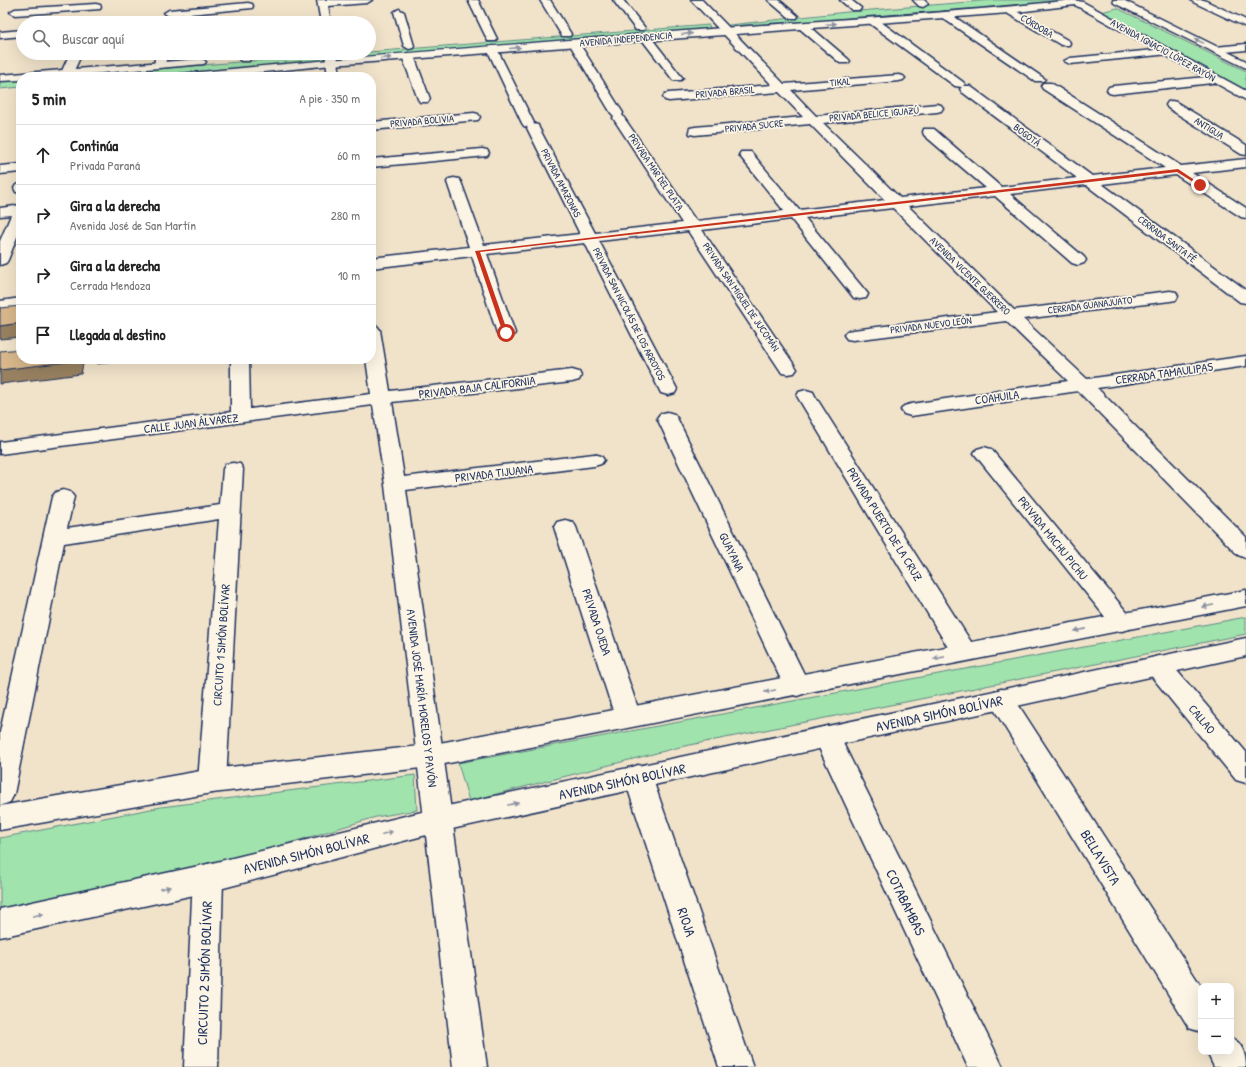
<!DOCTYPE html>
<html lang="es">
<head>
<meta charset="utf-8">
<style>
  body { margin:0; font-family:"Patrick Hand",sans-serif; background:#f2f2f2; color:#222 }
  .controls { position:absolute; right:12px; bottom:12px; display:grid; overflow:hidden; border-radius:8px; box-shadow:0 4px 16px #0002 }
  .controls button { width:36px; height:36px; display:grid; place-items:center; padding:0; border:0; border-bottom:1px solid #e0e0e0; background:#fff; color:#222; font:20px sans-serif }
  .stop { position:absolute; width:12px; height:12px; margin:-9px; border:3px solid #c8321e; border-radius:50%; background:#fff }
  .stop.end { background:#c8321e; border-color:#fff; box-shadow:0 1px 4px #0008 }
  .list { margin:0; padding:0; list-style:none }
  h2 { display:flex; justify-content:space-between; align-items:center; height:52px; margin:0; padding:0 16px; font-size:17px }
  h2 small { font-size:13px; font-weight:400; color:#767676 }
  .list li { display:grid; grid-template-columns:26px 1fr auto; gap:12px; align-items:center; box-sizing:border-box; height:60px; padding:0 16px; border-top:1px solid #e0e0e0 }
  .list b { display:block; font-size:15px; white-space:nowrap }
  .list p { margin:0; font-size:13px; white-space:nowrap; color:#767676 }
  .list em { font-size:13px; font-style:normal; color:#767676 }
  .icon { flex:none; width:22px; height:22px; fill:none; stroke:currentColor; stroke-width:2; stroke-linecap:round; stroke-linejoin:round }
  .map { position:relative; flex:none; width:1246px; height:1067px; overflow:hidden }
  .search { position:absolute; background:#fff; box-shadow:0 4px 16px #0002; left:16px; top:16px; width:360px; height:44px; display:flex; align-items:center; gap:10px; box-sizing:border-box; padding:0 14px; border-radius:22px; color:#767676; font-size:15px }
  .panel { position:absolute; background:#fff; box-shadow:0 4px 16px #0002; left:16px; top:72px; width:360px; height:292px; border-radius:16px }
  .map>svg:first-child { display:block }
</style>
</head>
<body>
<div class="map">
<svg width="1246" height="1067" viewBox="0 0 1246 1067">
  <rect width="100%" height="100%" fill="#f1e3ca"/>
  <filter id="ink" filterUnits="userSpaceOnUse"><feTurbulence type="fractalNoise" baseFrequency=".025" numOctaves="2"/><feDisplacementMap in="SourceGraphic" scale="8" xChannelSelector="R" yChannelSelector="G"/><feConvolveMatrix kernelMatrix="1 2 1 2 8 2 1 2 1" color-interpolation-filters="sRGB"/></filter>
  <g filter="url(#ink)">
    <g fill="#a1e3ad" stroke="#5e8986">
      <polygon points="993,0 1056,0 1059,2 873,19 800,24 731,27 729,25 847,12"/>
      <polygon points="1117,8 1246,71 1246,90 1101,12"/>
      <polygon points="709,25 710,29 339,60 339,54 369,53 369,52"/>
      <polygon points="324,55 324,61 149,77 55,77"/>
      <polygon points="21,80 21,87 0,89 0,81"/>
      <polygon points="1246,617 1246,634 680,747 469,801 458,763"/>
      <polygon points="415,775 417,810 376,817 134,890 0,916 0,838 161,807"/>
    </g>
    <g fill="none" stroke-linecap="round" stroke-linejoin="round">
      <defs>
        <g id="street">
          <polygon points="317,0 372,0 367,3 328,6 331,23 321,23"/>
          <polygon points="468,0 478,0 497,39 496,41 488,41 487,39"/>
          <polygon points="540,0 550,0 571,34 570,36 562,36"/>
          <polygon points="613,0 623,0 645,28 644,30 636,30"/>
          <polygon points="691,0 702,0 784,84 899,75 903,76 905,78 903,80 899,81 791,90 816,116 937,104 941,105 943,108 941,111 937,112 823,123 900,198 986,188 924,135 923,132 924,129 934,129 1001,187 1077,178 962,92 960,89 962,87 955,86 869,23 868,21 869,19 877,19 963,82 965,84 963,86 970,86 1092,176 1165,168 1043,89 1041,86 1043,83 1051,83 1181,166 1246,159 1246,167 1192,173 1246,208 1246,218 1241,217 1176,175 1102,184 1246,290 1246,303 1240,302 1086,185 1010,194 1084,257 1086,260 1084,263 1078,265 1072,263 995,196 908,206 1014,310 1170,291 1176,292 1178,296 1176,300 1170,301 1023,319 1087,379 1246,356 1246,366 1097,388 1246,537 1246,558 1238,555 1078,391 911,416 904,414 901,410 904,406 911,404 1068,381 1006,321 853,340 847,339 844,335 847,331 853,330 997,312 893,208 805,218 868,294 866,298 860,299 854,298 791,219 702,230 797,369 794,373 788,374 782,373 688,231 599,241 677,389 675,393 668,395 661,393 659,389 585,243 487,254 515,333 512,337 506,338 500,337 497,333 472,256 371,268 371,258 469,247 447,182 449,179 454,178 459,179 461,182 484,245 580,234 527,128 528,127 524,126 522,123 487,49 492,46 497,49 534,123 533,124 538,125 539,128 595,233 682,223 613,118 614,116 611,113 569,43 574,40 579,43 623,113 622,115 696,221 784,211 739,155 741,152 751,152 799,210 885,200 810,124 695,135 690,134 689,131 690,128 695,127 803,117 779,92 669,101 665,100 663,97 665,94 669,93 772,85"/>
          <polygon points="768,0 779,0 798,16 797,18 789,18"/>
          <polygon points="840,0 851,0 861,8 860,10 852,10"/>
          <polygon points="913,0 924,0 928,4 923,7 919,6"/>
          <polygon points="1191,0 1204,0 1246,20 1246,27 1193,2"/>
          <polygon points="248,3 252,4 253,6 252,8 169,16 164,13 169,10"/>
          <polygon points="96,4 100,5 101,7 100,9 15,15 10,12 15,9"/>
          <polygon points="1009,7 1069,41 1070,43 1069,45 1061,45 1005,12 1004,10"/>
          <polygon points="399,9 404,12 414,46 413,48 409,49 404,46 394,12"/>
          <polygon points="945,12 949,13 1045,79 1043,81 1035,81 941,17 940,15"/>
          <polygon points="803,23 807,24 848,59 850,61 848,63 840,63 799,28 798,26 799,24"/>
          <polygon points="23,30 23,36 0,38 0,32"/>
          <polygon points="645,34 649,35 681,76 683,78 681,80 673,80 640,37"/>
          <polygon points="1246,44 1246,50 1215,53 1210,50 1215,47"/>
          <polygon points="1165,49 1169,50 1171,52 1169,54 1070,64 1064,61 1070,58"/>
          <polygon points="70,53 82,53 73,73 71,75 63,75 61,73"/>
          <polygon points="156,53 168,53 164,67 156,67 154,65"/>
          <polygon points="240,53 252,53 249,61 241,61 239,59"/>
          <polygon points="325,53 337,53 340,77 328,77"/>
          <polygon points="408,53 414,56 430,99 428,102 420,102 418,99 402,56"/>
          <polygon points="1217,76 1221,78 1223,80 1221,82 1113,94 1109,93 1107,90 1109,87 1113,86"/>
          <polygon points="1172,101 1176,102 1246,145 1246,155 1241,154 1168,108 1166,105 1168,102"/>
          <polygon points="474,113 478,114 480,117 478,120 371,130 371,122"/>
          <polygon points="482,149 487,150 489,153 487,156 371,167 371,159"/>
          <polygon points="21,164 21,172 0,174 0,166"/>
          <polygon points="21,184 21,193 16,192 14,188 16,185"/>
          <polygon points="21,204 21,227 8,260 6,263 0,265 0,241 11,215 0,216 0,208 15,206"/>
          <polygon points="21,298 21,308 0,311 0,301"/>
          <polygon points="371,325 377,326 380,330 390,391 572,370 579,372 581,376 579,380 572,382 392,402 404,477 594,454 601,456 604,460 601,464 594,466 406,490 487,1067 453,1067 385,485 373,405 0,454 0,442 231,412 231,359 249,359 250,409 371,394 366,359 371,359"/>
          <polygon points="806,390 813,392 815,396 973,645 976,652 973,659 964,661 955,659 797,396 799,392"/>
          <polygon points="667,412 674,414 677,418 810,686 806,693 797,696 788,693 784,686 657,418 660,414"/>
          <polygon points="984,447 991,449 1130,616 1134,622 1130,628 1122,631 1114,628 977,457 974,453 977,449"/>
          <polygon points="233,463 240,464 243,469 226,781 222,789 212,793 202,789 198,781 219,519 64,543 14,794 10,802 0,806 0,732 52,497 56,492 63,490 70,492 74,497 67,528 220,505 223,469 226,464"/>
          <polygon points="565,520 573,522 576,527 641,717 637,724 628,727 619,724 615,717 554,527 557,522"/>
          <polygon points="1158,656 1167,659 1246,752 1246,783 1236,780 1149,673 1145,666 1149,659"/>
          <polygon points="1001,689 1010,692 1201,986 1201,1032 1189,1028 992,706 988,699 992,692"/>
          <polygon points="827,726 836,729 1003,1067 968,1067 814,737 818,729"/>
          <polygon points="638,765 648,769 652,777 753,1067 719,1067 624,777 628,769"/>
          <polygon points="208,864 219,868 223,878 218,1067 184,1067 193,878 197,868"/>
          <path d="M 1231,1038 C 1243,1043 1246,1056 1246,1067 L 1214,1067 L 1207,1052 L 1231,1052 Z"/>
        </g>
        <g id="secondary">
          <path d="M 1073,0 L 1083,2 L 1246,91 L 1246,100 L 1075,5 L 1009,13 L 332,65 L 215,77 L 174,77 L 176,75 L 180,74 C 361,56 542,42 723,28 C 840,19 957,13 1073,0 Z"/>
          <polygon points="1113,0 1123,0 1246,61 1246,68 1114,3"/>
          <polygon points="200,59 204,60 206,62 204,64 56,77 21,77 21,80 0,81 0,75"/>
          <polygon points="1246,590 1246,606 429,767 212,793 0,830 0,806 212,769 429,745"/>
          <polygon points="1246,638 1246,656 438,832 208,892 0,937 0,909 208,864 438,808"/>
        </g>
      </defs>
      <use href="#street" stroke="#1b2f5e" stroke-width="3"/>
      <use href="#secondary" stroke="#1b2f5e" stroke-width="3"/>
      <use href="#street" fill="#fcf5e5" fill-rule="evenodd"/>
      <use href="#secondary" fill="#fcf5e5" fill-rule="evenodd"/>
    </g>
    <g fill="#978161" stroke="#1b2f5e">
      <polygon points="21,323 21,337 0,339 0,326"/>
      <polygon points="76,359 84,359 81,374 0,384 0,370"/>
      <polygon points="95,359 140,359 97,364"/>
    </g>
    <g fill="#d8b88b" stroke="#1b2f5e">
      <polygon points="21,306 21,323 0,326 0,308"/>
      <polygon points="21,349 21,359 76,359 75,361 0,370 0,351"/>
    </g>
    <defs><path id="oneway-solid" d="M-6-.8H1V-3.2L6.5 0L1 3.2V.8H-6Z"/></defs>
    <g fill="#8c92a2">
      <use href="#oneway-solid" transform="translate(831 24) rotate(-4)"/>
      <use href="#oneway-solid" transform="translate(687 34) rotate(-5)"/>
      <use href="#oneway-solid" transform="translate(1199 41) rotate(-154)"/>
      <use href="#oneway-solid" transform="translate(515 48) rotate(-5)"/>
      <use href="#oneway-solid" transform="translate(386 58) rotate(-5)"/>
      <use href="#oneway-solid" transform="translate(1208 606) rotate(169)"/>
      <use href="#oneway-solid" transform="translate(1080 630) rotate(169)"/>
      <use href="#oneway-solid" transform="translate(939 658) rotate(169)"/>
      <use href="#oneway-solid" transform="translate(770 691) rotate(169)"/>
      <use href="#oneway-solid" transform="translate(513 804) rotate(-12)"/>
      <use href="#oneway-solid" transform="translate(387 833) rotate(-14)"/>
      <use href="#oneway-solid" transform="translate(165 888) rotate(-12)"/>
      <use href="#oneway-solid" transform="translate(38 915) rotate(-12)"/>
    </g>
  </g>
  <polygon fill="#c8321e" points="1178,169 1202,185 1198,185 1177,172 480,252 508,333 506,334 503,333 475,251"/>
  <g text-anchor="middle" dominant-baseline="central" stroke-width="3.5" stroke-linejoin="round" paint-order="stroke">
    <g font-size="10" fill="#1b2f5e" stroke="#fcf5e5">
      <text transform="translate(1037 26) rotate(31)">CÓRDOBA</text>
      <text transform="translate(626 39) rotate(-5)">AVENIDA INDEPENDENCIA</text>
      <text transform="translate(1163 50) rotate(29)">AVENIDA IGNACIO LÓPEZ RAYÓN</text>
      <text transform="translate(840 82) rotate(-5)">TIKAL</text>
      <text transform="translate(725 92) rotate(-5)">PRIVADA BRASIL</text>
      <text transform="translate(874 114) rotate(-5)">PRIVADA BELICE IGUAZÚ</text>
      <text transform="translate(422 121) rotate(-5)">PRIVADA BOLIVIA</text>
      <text transform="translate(754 126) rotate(-6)">PRIVADA SUCRE</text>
      <text transform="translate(1209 128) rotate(32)">ANTIGUA</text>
      <text transform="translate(1027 135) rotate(37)">BOGOTÁ</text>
      <text transform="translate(656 172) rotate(56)">PRIVADA MAR DEL PLATA</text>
      <text transform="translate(561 183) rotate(63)">PRIVADA AMAZONAS</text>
      <text transform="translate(1167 239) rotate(37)">CERRADA SANTA FÉ</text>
      <text transform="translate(970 276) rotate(44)">AVENIDA VICENTE GUERRERO</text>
      <text transform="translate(741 297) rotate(56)">PRIVADA SAN MIGUEL DE JUCOMÁN</text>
      <text transform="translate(1090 305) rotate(-7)">CERRADA GUANAJUATO</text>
      <text transform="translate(629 314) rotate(63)">PRIVADA SAN NICOLÁS DE LOS ARROYOS</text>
      <text transform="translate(931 325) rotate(-7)">PRIVADA NUEVO LEÓN</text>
    </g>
    <g font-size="12" fill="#1b2f5e" stroke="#fcf5e5">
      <text transform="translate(1164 373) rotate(-8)">CERRADA TAMAULIPAS</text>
      <text transform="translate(477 387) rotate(-7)">PRIVADA BAJA CALIFORNIA</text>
      <text transform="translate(997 397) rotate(-8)">COAHUILA</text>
      <text transform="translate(191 423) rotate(-7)">CALLE JUAN ÁLVAREZ</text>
      <text transform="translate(494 473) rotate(-7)">PRIVADA TIJUANA</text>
      <text transform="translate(885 524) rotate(58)">PRIVADA PUERTO DE LA CRUZ</text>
      <text transform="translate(1053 538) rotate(51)">PRIVADA MACHU PICHU</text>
      <text transform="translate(732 552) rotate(64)">GUAYANA</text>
      <text transform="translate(597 622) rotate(72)">PRIVADA OJEDA</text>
      <text transform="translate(221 645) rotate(-86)">CIRCUITO 1 SIMÓN BOLÍVAR</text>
      <text transform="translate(422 698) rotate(83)">AVENIDA JOSÉ MARÍA MORELOS Y PAVÓN</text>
      <text transform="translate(1202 719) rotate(50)">CALLAO</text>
    </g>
    <g font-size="14" fill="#1b2f5e" stroke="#fcf5e5">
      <text transform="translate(939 713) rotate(-12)">AVENIDA SIMÓN BOLÍVAR</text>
      <text transform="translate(622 781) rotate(-12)">AVENIDA SIMÓN BOLÍVAR</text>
      <text transform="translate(306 853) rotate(-14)">AVENIDA SIMÓN BOLÍVAR</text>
      <text transform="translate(1101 857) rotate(58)">BELLAVISTA</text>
      <text transform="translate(906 902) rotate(64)">COTABAMBAS</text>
      <text transform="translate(687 922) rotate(71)">RIOJA</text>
      <text transform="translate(204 973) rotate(-88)">CIRCUITO 2 SIMÓN BOLÍVAR</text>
    </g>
  </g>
</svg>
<div class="controls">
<button>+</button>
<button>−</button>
</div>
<div class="stop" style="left:506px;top:333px"></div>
<div class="stop end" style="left:1200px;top:185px"></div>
<div class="search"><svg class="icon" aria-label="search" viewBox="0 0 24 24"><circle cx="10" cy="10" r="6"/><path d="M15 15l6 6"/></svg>Buscar aquí</div>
<section class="panel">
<h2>5 min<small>A pie · 350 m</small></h2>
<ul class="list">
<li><svg class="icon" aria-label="ahead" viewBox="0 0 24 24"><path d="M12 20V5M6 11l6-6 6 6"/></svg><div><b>Continúa</b><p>Privada Paraná</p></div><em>60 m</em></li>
<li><svg class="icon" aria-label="right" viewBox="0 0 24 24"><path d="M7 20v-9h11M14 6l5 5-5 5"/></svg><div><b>Gira a la derecha</b><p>Avenida José de San Martín</p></div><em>280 m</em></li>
<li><svg class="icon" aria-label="right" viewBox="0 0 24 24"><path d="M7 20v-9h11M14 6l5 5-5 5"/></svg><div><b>Gira a la derecha</b><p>Cerrada Mendoza</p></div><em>10 m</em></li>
<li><svg class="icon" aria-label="arrive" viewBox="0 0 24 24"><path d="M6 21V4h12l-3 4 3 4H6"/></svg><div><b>Llegada al destino</b></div></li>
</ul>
</section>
</div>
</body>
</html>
